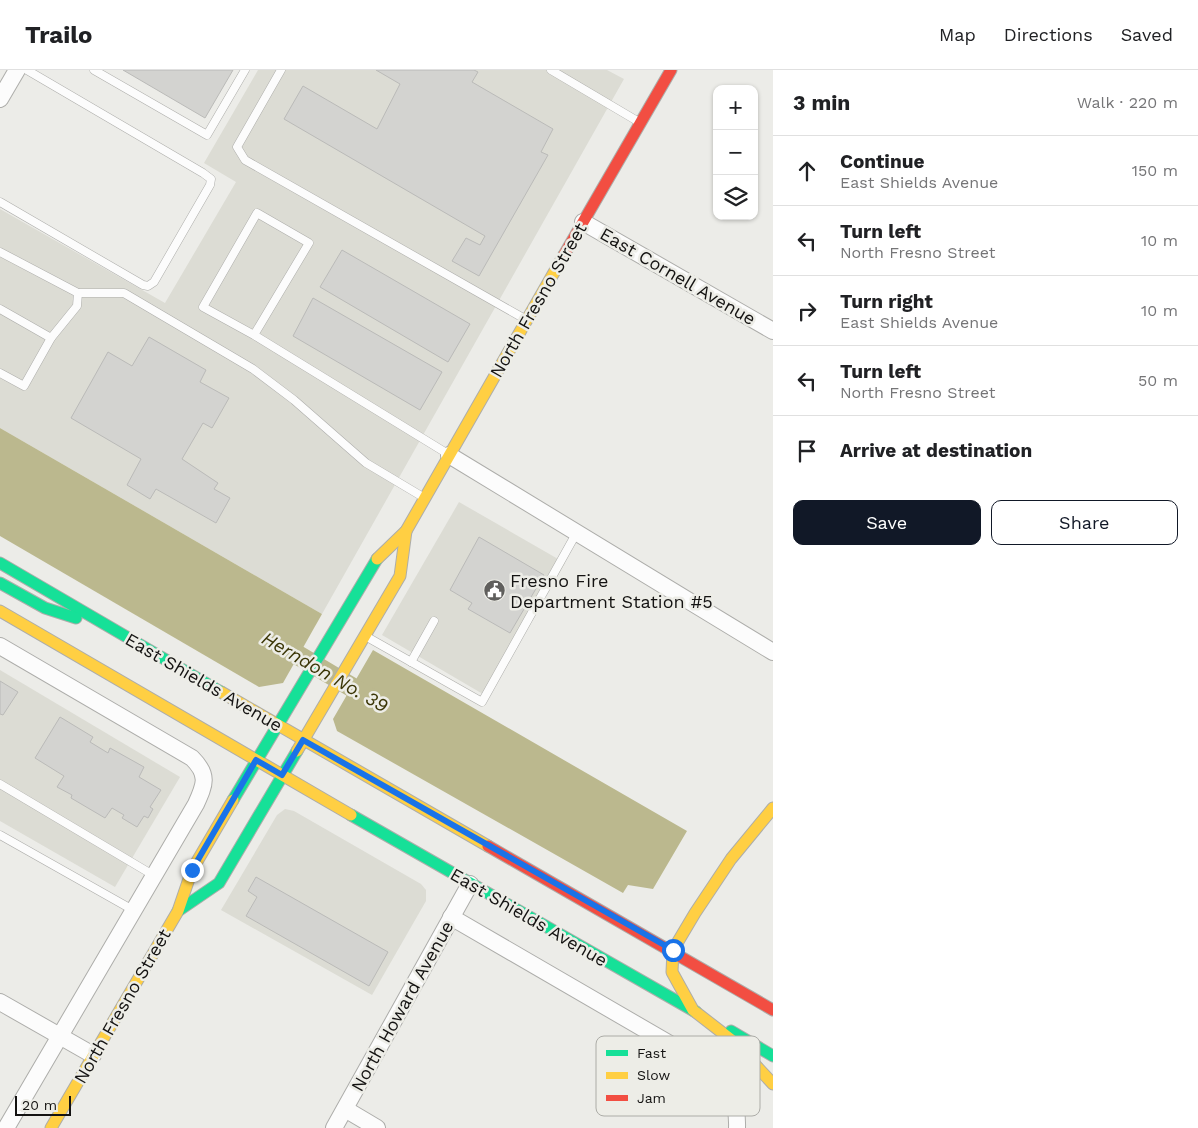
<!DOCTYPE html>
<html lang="en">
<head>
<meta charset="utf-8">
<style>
  body { margin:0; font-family:"Work Sans",sans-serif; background:#f2f2f2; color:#202124 }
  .controls { position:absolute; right:15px; top:15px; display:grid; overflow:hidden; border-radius:10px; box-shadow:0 1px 4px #0004 }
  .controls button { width:45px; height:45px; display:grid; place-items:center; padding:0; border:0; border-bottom:1px solid #e0e0e0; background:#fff; color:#202124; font:25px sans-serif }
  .scale { position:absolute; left:15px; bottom:12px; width:56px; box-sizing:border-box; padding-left:5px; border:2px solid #141312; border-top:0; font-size:14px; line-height:18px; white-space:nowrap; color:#141312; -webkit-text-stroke:4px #edede7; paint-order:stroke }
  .stop { position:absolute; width:15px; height:15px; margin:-11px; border:4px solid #1a73e8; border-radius:50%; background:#fff }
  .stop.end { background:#1a73e8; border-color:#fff; box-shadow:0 1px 5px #0008 }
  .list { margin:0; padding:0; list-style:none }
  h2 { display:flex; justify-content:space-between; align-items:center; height:65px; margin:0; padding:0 20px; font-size:21px }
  h2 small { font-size:16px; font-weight:400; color:#757577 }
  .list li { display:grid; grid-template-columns:32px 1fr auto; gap:15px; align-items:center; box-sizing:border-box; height:70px; padding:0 20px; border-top:1px solid #e0e0e0 }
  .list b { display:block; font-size:19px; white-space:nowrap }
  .list p { margin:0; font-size:16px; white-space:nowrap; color:#757577 }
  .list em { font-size:16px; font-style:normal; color:#757577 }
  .actions { display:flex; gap:10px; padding:15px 20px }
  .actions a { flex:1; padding:11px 0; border:1px solid #111827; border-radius:10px; text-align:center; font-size:18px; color:#111827 }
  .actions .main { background:#111827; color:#fff }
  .icon { flex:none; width:28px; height:28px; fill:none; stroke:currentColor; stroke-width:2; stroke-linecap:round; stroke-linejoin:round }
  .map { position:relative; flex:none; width:773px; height:1058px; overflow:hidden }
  header { display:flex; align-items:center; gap:30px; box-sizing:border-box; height:70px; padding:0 25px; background:#fff; border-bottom:1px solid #e0e0e0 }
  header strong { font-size:24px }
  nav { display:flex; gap:28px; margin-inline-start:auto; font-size:18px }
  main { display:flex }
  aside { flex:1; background:#fff }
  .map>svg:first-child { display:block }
</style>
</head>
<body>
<header>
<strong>Trailo</strong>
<nav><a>Map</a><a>Directions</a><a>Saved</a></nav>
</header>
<main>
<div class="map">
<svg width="773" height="1058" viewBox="0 0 773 1058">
  <rect width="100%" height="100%" fill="#ecece8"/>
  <g fill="#dcdcd4">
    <polygon points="258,0 607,0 624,9 322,544 0,358 0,139 165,233 236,112 204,93"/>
    <polygon points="459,432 565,493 488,627 382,565"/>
    <polygon points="0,600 180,707 115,817 0,751"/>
    <polygon points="285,739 294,741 421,814 426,820 426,831 372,925 221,840 277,745"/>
  </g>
  <g fill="#bbb88e">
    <polygon points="0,358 322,544 283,613 259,617 0,466"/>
    <polygon points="373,580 687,761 653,819 628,815 623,823 337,661 333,649"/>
  </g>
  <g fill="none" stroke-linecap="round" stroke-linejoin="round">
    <polyline stroke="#bbb88e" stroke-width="20" points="276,572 375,631"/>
  </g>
  <g fill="#d3d3d0" stroke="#babab8">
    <polygon points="123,0 233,0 205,48"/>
    <polygon points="376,0 474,0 478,2 472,12 553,59 541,82 548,85 479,206 452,191 466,168 480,175 485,166 284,49 303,16 377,59 400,14"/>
    <polygon points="342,180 470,254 448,292 320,217"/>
    <polygon points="313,228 442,302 420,340 293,266"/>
    <polygon points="149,267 206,300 200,312 229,328 212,358 203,353 182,389 218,413 214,419 230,428 216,453 156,419 150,429 127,415 141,389 71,348 108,282 132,296"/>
    <polygon points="479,467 544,505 510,563 468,539 472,533 450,520"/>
    <polygon points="0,611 18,622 3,645 0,644"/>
    <polygon points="60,647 93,667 90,672 108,683 110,678 144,697 139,707 161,720 150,737 153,739 148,748 144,746 137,757 122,748 124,745 112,738 105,748 71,728 72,725 57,717 64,706 35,688"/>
    <polygon points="256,807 388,882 369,916 246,846 257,827 248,821"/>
  </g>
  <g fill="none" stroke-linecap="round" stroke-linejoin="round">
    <defs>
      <g id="lane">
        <polyline points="94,0 207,65 245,0"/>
        <polyline points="281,0 237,77 245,90 525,249"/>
        <polyline points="551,0 639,52"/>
        <polyline points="0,132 143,215 148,216 154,212 210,115 211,109 203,103 27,0"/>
        <polyline points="0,182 78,223 124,223 253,299 294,330 366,393 423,427"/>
        <polyline points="0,239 51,268 77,236 78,223"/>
        <polyline points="254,265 309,173 257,143 203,237 254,265 448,384"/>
        <polyline points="0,303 24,316 51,268"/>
        <polyline points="367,567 482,632 577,462"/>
        <polyline points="411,592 434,551"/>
        <polyline points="0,714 153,805"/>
        <polyline points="0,765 133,840"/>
      </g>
      <g id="street">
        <polyline points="0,29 17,0"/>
        <polyline points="583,152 773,261"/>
        <polyline points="449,385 773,582"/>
        <path d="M 0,576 L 192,688 C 209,705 205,714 196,734 L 6,1058"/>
        <path d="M 451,847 L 713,999 C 730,1016 738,1034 737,1058"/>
        <polyline points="0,932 93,985"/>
        <polyline points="345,1039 377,1058"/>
        <polyline points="334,1058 470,814"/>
      </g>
      <g id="fast">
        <polyline points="0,493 221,622"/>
        <polyline points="0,513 45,538 76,548"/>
        <polyline points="233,730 377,489"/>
        <polyline points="351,745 696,942"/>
        <polyline points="178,841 219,813 297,681"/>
        <polyline points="731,961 773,986"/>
      </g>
      <g id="slow">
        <polyline points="377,489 406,461 564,185"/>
        <polyline points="0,541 351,745"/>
        <polyline points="221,622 488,776"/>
        <polyline points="297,681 400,506 406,461"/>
        <polyline points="773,738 731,789 695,843 673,880 672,902 693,940 733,971 773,1014"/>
        <polyline points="51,1058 178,841 192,800 233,730"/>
      </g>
      <g id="jam">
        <polyline points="564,185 671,0"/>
        <polyline points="488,776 773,940"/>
      </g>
    </defs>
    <use href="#lane" stroke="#adadaa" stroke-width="9"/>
    <use href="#street" stroke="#adadaa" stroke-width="18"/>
    <use href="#fast" stroke="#adadaa" stroke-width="13"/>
    <use href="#slow" stroke="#adadaa" stroke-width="13"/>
    <use href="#jam" stroke="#adadaa" stroke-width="13"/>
    <use href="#lane" stroke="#fcfcfc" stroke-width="8"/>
    <use href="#street" stroke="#fcfcfc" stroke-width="16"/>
    <use href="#fast" stroke="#16e098" stroke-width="11"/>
    <use href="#slow" stroke="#ffcf43" stroke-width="11"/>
    <use href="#jam" stroke="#f24e42" stroke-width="11"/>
  </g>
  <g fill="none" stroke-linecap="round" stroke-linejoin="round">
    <polyline stroke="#1a73e8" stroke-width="6" points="192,800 256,690 282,705 303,670 673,880"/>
  </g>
  <defs>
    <symbol id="civic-disc" viewBox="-11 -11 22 22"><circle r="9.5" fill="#605f5d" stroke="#edede7"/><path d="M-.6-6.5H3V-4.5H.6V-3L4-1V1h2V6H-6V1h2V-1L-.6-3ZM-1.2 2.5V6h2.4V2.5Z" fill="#fff"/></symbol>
  </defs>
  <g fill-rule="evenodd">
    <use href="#civic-disc" x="482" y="508" width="25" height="25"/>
  </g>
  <g text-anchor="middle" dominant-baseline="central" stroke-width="5" stroke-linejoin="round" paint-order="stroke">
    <g font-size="18" fill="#141312" stroke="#edede7">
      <text transform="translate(678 206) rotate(30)">East Cornell Avenue</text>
      <text transform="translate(538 230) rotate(-60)">North Fresno Street</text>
      <text transform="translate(204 612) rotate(30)">East Shields Avenue</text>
      <text transform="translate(529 847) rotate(30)">East Shields Avenue</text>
      <text transform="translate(122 936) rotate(-60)">North Fresno Street</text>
      <text transform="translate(402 936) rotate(-61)">North Howard Avenue</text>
    </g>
    <g font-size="18" fill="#141312" stroke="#edede7" text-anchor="start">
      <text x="510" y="510">Fresno Fire<tspan x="510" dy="21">Department Station #5</tspan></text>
    </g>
    <g font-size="19" font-style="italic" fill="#3b3606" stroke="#edede7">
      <text transform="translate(325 602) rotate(30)">Herndon No. 39</text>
    </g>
  </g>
  <rect x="596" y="966" width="164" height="80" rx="8" fill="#edede7" stroke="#acaca7" stroke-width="1"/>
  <rect x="606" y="980" width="22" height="6" fill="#16e098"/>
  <rect x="606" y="1002" width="22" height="7" fill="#ffcf43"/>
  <rect x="606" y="1025" width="22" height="6" fill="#f24e42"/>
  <g font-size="14" fill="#141312">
    <text x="637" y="988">Fast</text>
    <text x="637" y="1010">Slow</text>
    <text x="637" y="1033">Jam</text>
  </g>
</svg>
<div class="controls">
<button>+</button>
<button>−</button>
<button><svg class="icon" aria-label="layers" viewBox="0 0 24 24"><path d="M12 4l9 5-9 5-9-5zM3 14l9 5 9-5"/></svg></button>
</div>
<div class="scale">20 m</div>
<div class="stop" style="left:673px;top:880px"></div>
<div class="stop end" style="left:192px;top:800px"></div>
</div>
<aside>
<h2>3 min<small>Walk · 220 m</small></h2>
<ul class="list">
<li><svg class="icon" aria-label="ahead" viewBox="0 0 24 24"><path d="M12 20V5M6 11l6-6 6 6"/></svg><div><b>Continue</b><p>East Shields Avenue</p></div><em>150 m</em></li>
<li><svg class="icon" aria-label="left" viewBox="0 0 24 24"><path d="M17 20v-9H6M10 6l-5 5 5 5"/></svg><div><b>Turn left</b><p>North Fresno Street</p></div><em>10 m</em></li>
<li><svg class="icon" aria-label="right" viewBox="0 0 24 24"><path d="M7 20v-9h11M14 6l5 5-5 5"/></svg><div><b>Turn right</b><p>East Shields Avenue</p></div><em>10 m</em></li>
<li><svg class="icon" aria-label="left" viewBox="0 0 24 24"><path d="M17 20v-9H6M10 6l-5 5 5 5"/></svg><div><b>Turn left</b><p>North Fresno Street</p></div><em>50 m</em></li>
<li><svg class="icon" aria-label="arrive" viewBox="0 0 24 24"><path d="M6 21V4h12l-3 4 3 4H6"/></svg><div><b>Arrive at destination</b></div></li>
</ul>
<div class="actions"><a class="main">Save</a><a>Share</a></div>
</aside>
</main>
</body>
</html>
